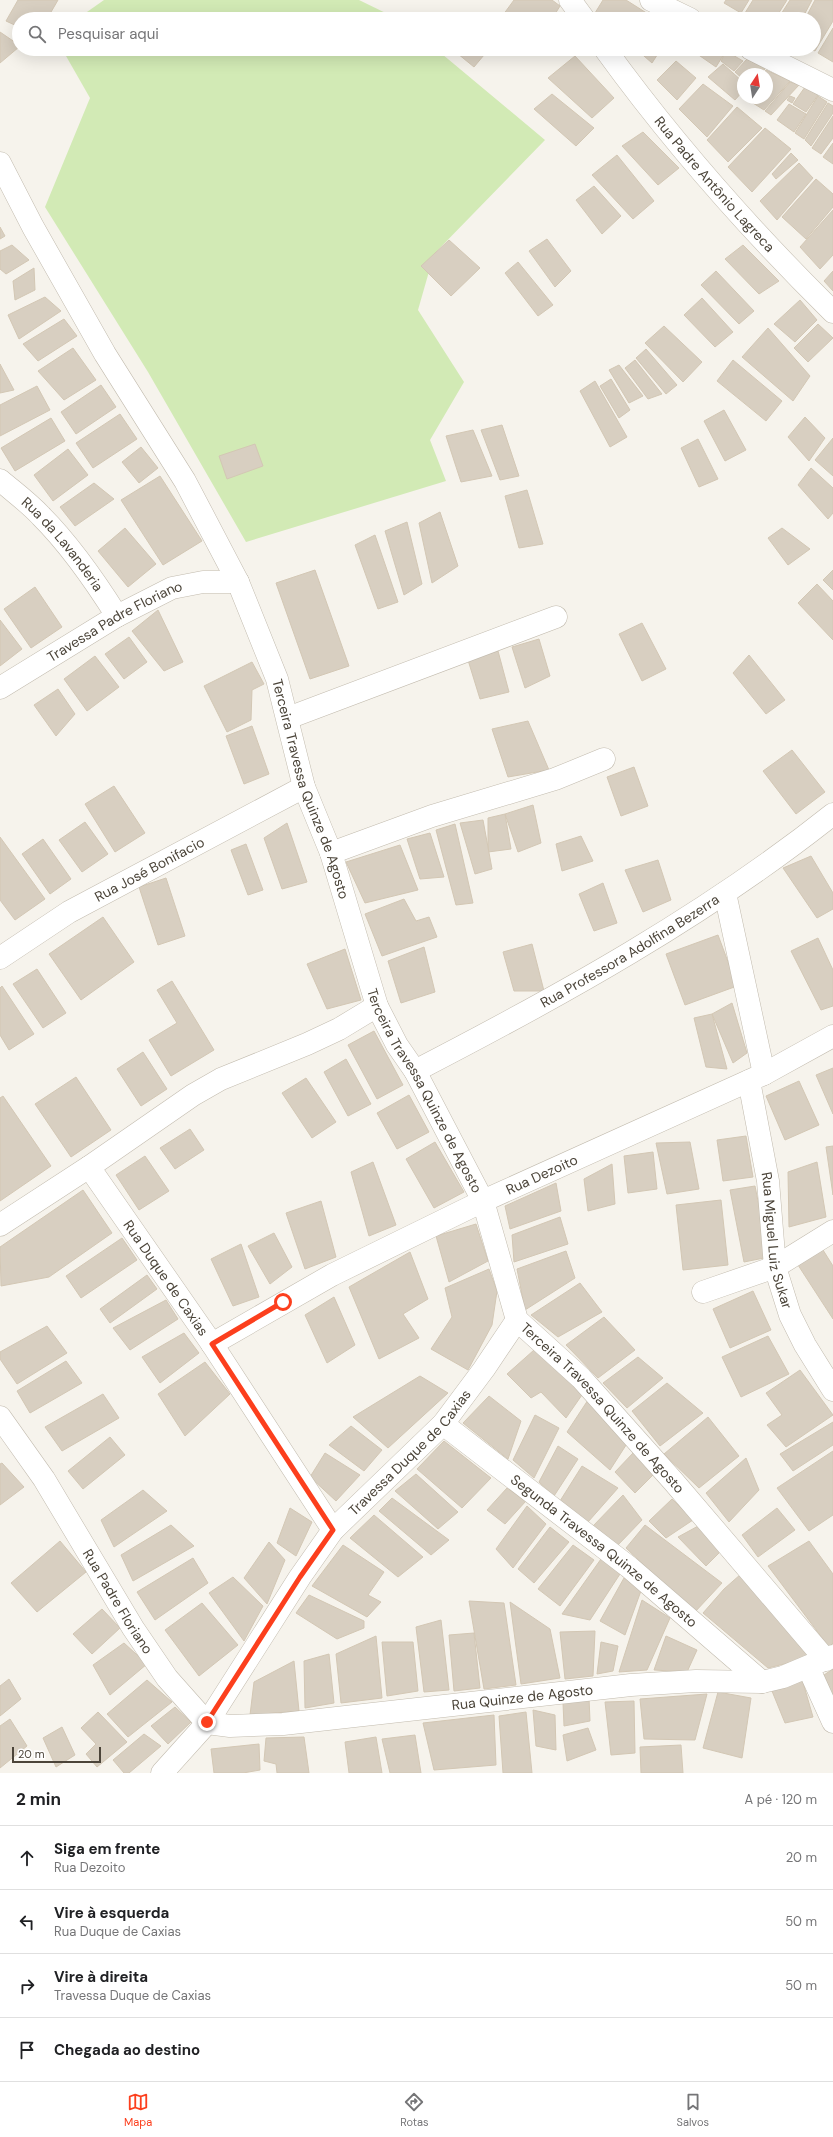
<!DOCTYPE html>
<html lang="pt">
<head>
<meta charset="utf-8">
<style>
  body { margin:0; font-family:"DM Sans",sans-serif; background:#f6f6f6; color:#202124 }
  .compass { position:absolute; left:737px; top:68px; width:36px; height:36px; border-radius:50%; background:#fff; box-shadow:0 4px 16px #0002; rotate:12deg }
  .scale { position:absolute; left:12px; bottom:10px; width:89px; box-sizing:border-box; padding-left:4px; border:2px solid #4b4439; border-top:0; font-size:11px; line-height:14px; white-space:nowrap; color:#4b4439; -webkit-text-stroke:3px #fff; paint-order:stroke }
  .stop { position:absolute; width:12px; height:12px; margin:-9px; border:3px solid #fc3f1d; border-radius:50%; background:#fff }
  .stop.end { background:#fc3f1d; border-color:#fff; box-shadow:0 1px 4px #0008 }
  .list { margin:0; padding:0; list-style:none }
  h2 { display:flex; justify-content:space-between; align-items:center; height:52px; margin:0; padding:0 16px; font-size:17px }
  h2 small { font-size:13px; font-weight:400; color:#757577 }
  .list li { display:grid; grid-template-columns:26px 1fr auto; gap:12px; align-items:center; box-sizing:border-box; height:64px; padding:0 16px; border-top:1px solid #e0e0e0 }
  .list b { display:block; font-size:15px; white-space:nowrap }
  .list p { margin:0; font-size:13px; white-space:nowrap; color:#757577 }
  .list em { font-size:13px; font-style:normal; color:#757577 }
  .icon { flex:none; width:22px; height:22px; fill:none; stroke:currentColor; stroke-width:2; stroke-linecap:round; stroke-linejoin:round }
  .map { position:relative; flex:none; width:833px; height:1773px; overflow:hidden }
  .search { position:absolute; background:#fff; box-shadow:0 4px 16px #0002; left:12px; right:12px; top:12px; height:44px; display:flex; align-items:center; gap:10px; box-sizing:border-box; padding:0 14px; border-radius:22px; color:#757577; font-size:15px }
  .sheet { height:308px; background:#fff }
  nav { display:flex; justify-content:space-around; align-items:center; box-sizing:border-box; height:56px; border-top:1px solid #e0e0e0; background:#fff; font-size:11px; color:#757577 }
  nav a { display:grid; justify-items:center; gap:2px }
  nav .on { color:#fc3f1d }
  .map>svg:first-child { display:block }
</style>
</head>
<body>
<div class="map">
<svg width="833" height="1773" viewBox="0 0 833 1773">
  <rect width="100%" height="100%" fill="#f6f3ec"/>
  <g fill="#d2eab5">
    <polygon points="104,0 359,0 398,19 77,19"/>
    <polygon points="62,49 436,49 545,140 434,254 418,310 464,382 430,440 446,481 246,542 148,372 45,207 90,98"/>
  </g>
  <g fill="#d8cfc1" stroke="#d3c7b4">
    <polygon points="18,0 58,0 47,19 19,19 19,27 6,21"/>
    <polygon points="514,0 552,0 560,6 552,19 507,19 503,15"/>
    <polygon points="603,0 626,0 656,19 602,19 595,13"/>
    <polygon points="726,0 749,0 741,13 724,3"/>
    <polygon points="753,0 787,0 775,19 755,19 745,13"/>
    <polygon points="790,0 812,0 802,19 778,19"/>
    <polygon points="815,0 833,0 833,21 815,51 811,49 814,49 814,19 805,19"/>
    <polygon points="833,28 833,62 818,53"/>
    <polygon points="0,32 19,45 19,47 0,63"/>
    <polygon points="452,49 489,49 474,67"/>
    <polygon points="636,49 661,49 652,63"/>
    <polygon points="690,49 727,49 716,67"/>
    <polygon points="726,51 743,61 734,71 721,61"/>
    <polygon points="575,56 614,98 592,118 548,78"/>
    <polygon points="747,59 765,69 760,74 743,74 743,79 735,72"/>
    <polygon points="676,61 696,78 677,100 657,80"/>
    <polygon points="723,64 743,82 743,91 735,100 708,77"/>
    <polygon points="766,70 790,81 764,110 745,98 767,98 767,74 763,74"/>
    <polygon points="790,82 799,85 771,115 765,111"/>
    <polygon points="703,84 733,106 707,137 679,109"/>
    <polygon points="805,87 818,95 806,112 793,104"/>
    <polygon points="552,94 594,128 576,146 534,109"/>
    <polygon points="790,96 795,98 792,103 787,100"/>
    <polygon points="818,96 827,102 804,139 795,133"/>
    <polygon points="828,103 833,106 833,113 811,146 805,140"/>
    <polygon points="789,104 806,114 794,132 777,120"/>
    <polygon points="737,107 762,128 728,162 707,140"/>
    <polygon points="833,116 833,138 821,154 812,148"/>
    <polygon points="765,128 791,149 752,192 728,167"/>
    <polygon points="643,132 679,168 658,185 622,146"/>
    <polygon points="833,143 833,164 823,157"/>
    <polygon points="791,153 798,160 776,179 772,174"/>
    <polygon points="617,155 654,201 633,219 592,175"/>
    <polygon points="799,163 813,178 777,220 760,201"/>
    <polygon points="816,179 833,194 833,207 806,239 782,217"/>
    <polygon points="594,186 621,216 602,234 576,200"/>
    <polygon points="833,210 833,255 820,269 800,247"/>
    <polygon points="0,227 5,236 0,239"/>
    <polygon points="547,239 571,271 555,287 529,251"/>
    <polygon points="449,240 480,268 451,296 421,266"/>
    <polygon points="12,245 29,260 6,274 0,269 0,251"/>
    <polygon points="743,245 779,281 759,294 725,259"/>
    <polygon points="518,262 553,305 538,316 505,273"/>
    <polygon points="34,268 35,290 15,300 13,281"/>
    <polygon points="716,271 754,311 739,324 701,285"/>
    <polygon points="833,271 833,291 824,281"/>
    <polygon points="45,297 61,311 19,339 8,315"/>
    <polygon points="702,298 733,332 715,347 684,315"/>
    <polygon points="800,300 817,320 795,342 774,324"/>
    <polygon points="64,319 77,336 38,361 23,344"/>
    <polygon points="818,324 833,338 808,362 794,348"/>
    <polygon points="664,326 702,362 683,382 645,343"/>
    <polygon points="768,328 810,376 793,401 742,357"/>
    <polygon points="73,348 96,380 64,400 38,371"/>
    <polygon points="646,349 677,385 666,394 636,358"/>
    <polygon points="635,360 662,394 648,399 625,368"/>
    <polygon points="733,360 782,401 766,421 717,381"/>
    <polygon points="0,364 14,390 0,393"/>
    <polygon points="619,365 643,396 629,403 609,370"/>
    <polygon points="611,379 630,410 619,418 600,386"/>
    <polygon points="595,381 627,437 610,447 580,391"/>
    <polygon points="101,385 116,407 76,434 61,412"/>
    <polygon points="37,386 50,410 0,436 0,405"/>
    <polygon points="724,410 746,450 725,461 704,421"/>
    <polygon points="120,414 137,439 93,468 76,443"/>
    <polygon points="805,417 825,438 809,461 788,437"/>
    <polygon points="51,418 65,441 15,471 1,448"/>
    <polygon points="502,425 519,476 500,480 481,430"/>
    <polygon points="473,430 492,476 461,482 446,436"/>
    <polygon points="833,438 833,476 815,460"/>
    <polygon points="698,439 718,479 699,487 681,448"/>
    <polygon points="255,444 263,466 227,479 219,456"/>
    <polygon points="141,447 158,468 139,483 122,462"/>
    <polygon points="68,449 88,475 53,501 34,475"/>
    <polygon points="811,468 833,488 833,513 828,519 798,485"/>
    <polygon points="160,476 202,541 163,565 121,500"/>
    <polygon points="94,483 114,499 75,526 60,507"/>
    <polygon points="527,490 543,544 519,548 505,496"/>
    <polygon points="440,512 458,566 432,583 419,523"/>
    <polygon points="407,522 422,584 404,595 385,531"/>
    <polygon points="125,528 156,564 128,587 98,551"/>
    <polygon points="782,528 810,549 788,565 768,538"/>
    <polygon points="375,535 398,602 378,609 355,545"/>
    <polygon points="315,570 349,666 310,679 276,583"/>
    <polygon points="833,570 833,590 823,580"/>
    <polygon points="817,584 833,601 833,640 798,603"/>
    <polygon points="35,587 62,627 31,648 4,609"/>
    <polygon points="158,610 183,662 164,671 132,631"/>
    <polygon points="0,620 22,649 0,666"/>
    <polygon points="642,623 666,669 642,681 619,634"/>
    <polygon points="129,637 147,662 124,679 105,654"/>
    <polygon points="539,639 550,676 525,688 512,647"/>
    <polygon points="498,651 509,692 480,699 468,660"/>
    <polygon points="749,655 785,700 766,714 733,673"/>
    <polygon points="95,656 119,687 87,711 64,679"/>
    <polygon points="252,662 264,684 252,690 251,720 227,732 204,686"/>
    <polygon points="58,689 75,714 56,736 34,705"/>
    <polygon points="528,721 549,770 508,777 492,729"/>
    <polygon points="252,726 269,774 244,784 226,736"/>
    <polygon points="792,750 825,792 796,814 763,771"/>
    <polygon points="634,767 648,806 621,816 607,777"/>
    <polygon points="114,786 145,833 115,852 85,804"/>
    <polygon points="533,805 541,843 518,852 505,814"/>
    <polygon points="505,814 511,849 488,852 488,818"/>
    <polygon points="483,820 492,869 475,874 460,823"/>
    <polygon points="85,822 108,854 82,872 59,840"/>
    <polygon points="287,823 307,882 282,889 264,838"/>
    <polygon points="455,824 473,903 456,905 436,830"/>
    <polygon points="430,833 444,877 420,879 407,839"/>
    <polygon points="581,836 593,861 562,871 556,844"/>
    <polygon points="0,837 45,899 15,920 0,900"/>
    <polygon points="43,839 71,879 50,894 22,854"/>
    <polygon points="246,844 263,890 248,895 231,850"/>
    <polygon points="400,845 418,890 365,903 346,862"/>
    <polygon points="811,856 833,893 833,909 817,918 783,868"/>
    <polygon points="658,860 671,900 643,912 625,870"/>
    <polygon points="166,878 185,936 158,945 139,887"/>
    <polygon points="603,883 617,923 594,931 579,894"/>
    <polygon points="404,899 416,921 429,917 437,937 382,956 365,914"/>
    <polygon points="103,917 134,962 81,1000 49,954"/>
    <polygon points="718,935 737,986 685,1005 666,954"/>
    <polygon points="818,938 833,970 833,1006 821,1010 791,951"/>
    <polygon points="532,944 544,991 514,991 503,952"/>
    <polygon points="424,947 435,992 401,1003 388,961"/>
    <polygon points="345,949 361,1000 327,1009 307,964"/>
    <polygon points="37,969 66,1013 43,1028 13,984"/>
    <polygon points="172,981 214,1050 171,1076 149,1040 177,1023 157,990"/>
    <polygon points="2,986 34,1034 9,1050 0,1035 0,988"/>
    <polygon points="732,1003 747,1053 733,1063 712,1014"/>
    <polygon points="712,1014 727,1069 706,1067 694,1018"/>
    <polygon points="374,1031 403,1085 377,1099 348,1045"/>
    <polygon points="143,1052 167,1089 141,1106 117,1069"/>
    <polygon points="346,1059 371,1104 348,1116 324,1072"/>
    <polygon points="833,1068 833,1114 816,1075"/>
    <polygon points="76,1077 111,1130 71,1157 35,1104"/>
    <polygon points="306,1078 336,1122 312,1138 282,1093"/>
    <polygon points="799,1081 819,1125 785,1140 766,1096"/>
    <polygon points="409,1095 429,1132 397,1149 377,1113"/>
    <polygon points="3,1096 51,1166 0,1201 0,1098"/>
    <polygon points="190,1129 204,1150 175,1169 160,1148"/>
    <polygon points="746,1136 753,1177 723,1181 717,1140"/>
    <polygon points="435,1142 464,1192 434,1208 406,1159"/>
    <polygon points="690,1142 699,1189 667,1194 656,1143"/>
    <polygon points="833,1146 833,1195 826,1147"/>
    <polygon points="653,1152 657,1189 628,1193 624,1156"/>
    <polygon points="145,1156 169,1191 139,1210 116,1175"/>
    <polygon points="373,1162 396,1225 369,1236 351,1172"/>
    <polygon points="817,1162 826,1217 789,1227 788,1172"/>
    <polygon points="612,1164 615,1204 588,1211 584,1179"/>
    <polygon points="556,1183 561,1211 510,1229 505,1206"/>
    <polygon points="755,1186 769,1257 744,1262 730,1190"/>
    <polygon points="83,1190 112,1233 49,1277 1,1286 0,1247"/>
    <polygon points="721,1200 728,1265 683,1270 676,1205"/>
    <polygon points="321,1201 336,1257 305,1269 286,1213"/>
    <polygon points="560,1217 568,1244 514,1262 512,1235"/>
    <polygon points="476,1224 488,1261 449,1282 436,1236"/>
    <polygon points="274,1233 292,1267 270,1284 248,1246"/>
    <polygon points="122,1238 137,1260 81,1298 66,1276"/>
    <polygon points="241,1244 259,1297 233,1306 211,1259"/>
    <polygon points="823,1250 833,1266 833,1319 798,1265"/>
    <polygon points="566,1251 575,1278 525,1310 517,1269"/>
    <polygon points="410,1252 428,1299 403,1314 419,1338 379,1359 349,1287"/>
    <polygon points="489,1269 497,1291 492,1325 468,1370 431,1349 452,1317 445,1288"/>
    <polygon points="147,1275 157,1289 110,1323 100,1309"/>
    <polygon points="580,1283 602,1312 558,1337 531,1315"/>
    <polygon points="753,1291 771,1330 730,1348 713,1309"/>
    <polygon points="334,1297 355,1345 327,1363 305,1315"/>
    <polygon points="166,1300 178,1319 130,1350 113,1328"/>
    <polygon points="604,1317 635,1350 598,1378 566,1345"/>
    <polygon points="47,1326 67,1353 17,1384 0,1359 0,1352"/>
    <polygon points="184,1333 199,1353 160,1383 142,1357"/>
    <polygon points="768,1336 789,1374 741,1397 722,1357"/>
    <polygon points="534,1350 584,1392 566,1418 541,1392 531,1398 507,1374"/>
    <polygon points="638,1357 663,1378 627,1408 603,1383"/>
    <polygon points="66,1361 82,1383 30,1413 17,1391"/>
    <polygon points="205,1362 230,1394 185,1436 158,1394"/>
    <polygon points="800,1370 833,1415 786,1447 767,1425 782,1415 766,1393"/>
    <polygon points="420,1376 448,1393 388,1448 353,1417"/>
    <polygon points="667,1383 703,1413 660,1446 632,1411"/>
    <polygon points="103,1394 119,1418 62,1451 45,1427"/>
    <polygon points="489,1396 521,1421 508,1459 463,1423"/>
    <polygon points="588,1400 628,1442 610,1470 567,1432"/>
    <polygon points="535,1415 559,1428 534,1478 513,1460"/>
    <polygon points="708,1417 739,1456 699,1488 664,1454"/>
    <polygon points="833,1422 833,1445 793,1471 780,1454"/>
    <polygon points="351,1426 382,1450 364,1471 329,1445"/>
    <polygon points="110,1437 125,1455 83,1489 68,1471"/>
    <polygon points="444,1441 491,1478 462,1508 417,1469"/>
    <polygon points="558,1446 578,1459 554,1496 539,1482"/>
    <polygon points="833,1451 833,1515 809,1531 777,1488"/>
    <polygon points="634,1452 654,1474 635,1493 615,1472"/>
    <polygon points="325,1453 360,1475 336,1501 310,1477"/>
    <polygon points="746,1458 759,1490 729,1522 706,1493"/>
    <polygon points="2,1463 24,1487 0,1505 0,1464"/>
    <polygon points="582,1466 618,1488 588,1522 560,1501"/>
    <polygon points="416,1474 458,1512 438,1529 395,1491"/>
    <polygon points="507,1488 526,1501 505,1524 487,1510"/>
    <polygon points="143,1490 167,1511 114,1547 101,1520"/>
    <polygon points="623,1495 642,1520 618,1545 593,1526"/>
    <polygon points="392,1498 449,1540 431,1555 379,1511"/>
    <polygon points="672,1499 693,1520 666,1538 649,1521"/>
    <polygon points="527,1506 546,1524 513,1568 496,1549"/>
    <polygon points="290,1508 312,1522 296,1556 277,1543"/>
    <polygon points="777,1508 795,1530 758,1557 742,1535"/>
    <polygon points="374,1515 423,1557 398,1577 350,1538"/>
    <polygon points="171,1525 194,1546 133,1581 121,1555"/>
    <polygon points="645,1525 722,1583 694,1613 626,1548"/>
    <polygon points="700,1525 721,1551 706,1566 678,1537"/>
    <polygon points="550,1527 569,1542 534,1583 518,1569"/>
    <polygon points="60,1541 86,1572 37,1612 11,1583"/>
    <polygon points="809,1541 833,1574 833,1643 829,1647 768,1566"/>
    <polygon points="269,1542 285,1560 267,1604 244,1578"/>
    <polygon points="343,1545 384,1572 368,1595 381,1602 367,1617 312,1586"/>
    <polygon points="573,1545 594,1560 560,1606 538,1589"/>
    <polygon points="193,1558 208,1583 155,1620 137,1592"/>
    <polygon points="601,1559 620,1574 590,1620 562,1614"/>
    <polygon points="741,1574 816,1656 768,1668 703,1613 724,1589"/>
    <polygon points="233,1577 263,1606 244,1641 209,1593"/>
    <polygon points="624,1578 642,1588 625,1635 600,1621"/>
    <polygon points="309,1595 364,1621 364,1628 337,1639 296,1613"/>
    <polygon points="642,1600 670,1618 647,1670 619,1672"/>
    <polygon points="469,1601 504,1603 516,1685 484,1689"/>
    <polygon points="510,1602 550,1629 560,1678 521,1684"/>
    <polygon points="202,1603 238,1645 199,1676 165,1630"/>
    <polygon points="102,1609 120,1628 92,1654 73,1634"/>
    <polygon points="441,1620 449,1690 424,1692 416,1627"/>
    <polygon points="595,1631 593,1676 565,1679 560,1632"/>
    <polygon points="474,1633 480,1688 454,1691 449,1635"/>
    <polygon points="376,1636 382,1698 341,1703 336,1654"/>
    <polygon points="666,1636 697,1650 687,1672 654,1670"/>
    <polygon points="382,1642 413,1642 418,1691 387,1696"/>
    <polygon points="601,1642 618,1646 613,1671 597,1674"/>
    <polygon points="124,1643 147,1664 110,1695 93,1665"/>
    <polygon points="329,1654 334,1703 305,1708 304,1661"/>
    <polygon points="294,1661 299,1711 250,1715 254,1682"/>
    <polygon points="833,1669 833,1697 824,1675"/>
    <polygon points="9,1679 21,1699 0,1716 0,1686"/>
    <polygon points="802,1679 813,1717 785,1723 772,1691"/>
    <polygon points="147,1680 172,1702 128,1737 107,1714"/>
    <polygon points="718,1692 751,1698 742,1758 703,1748"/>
    <polygon points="707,1694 695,1740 644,1739 640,1699"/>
    <polygon points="589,1698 590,1721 564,1726 563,1703"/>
    <polygon points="634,1701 635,1753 611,1755 605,1702"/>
    <polygon points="175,1707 191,1722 168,1744 151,1726"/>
    <polygon points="533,1710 555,1715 556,1750 536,1746"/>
    <polygon points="98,1712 127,1742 97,1767 86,1754 96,1744 81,1728"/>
    <polygon points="526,1712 532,1773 503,1773 499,1716"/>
    <polygon points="494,1715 496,1765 434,1770 423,1723"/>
    <polygon points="10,1719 27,1746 0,1768 0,1726"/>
    <polygon points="62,1727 75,1755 56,1767 43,1738"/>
    <polygon points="588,1728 596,1750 567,1761 563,1735"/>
    <polygon points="144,1734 161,1746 129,1773 124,1773 113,1760"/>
    <polygon points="415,1735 421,1773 390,1773 382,1739"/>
    <polygon points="304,1737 309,1773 277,1773 276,1764 264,1761 266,1738"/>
    <polygon points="376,1737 382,1773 349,1773 345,1742"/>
    <polygon points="259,1744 260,1770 243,1773 214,1773 211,1749"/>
    <polygon points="681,1745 683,1773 641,1773 640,1747"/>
  </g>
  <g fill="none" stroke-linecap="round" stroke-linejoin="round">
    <defs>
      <g id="minor">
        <polyline points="570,0 584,19"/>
        <polyline points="651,0 690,19"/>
        <path id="s1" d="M 605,49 C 673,143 751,231 833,312"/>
        <polyline points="751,49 833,90"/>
        <path id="s2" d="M 0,163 L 33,227 L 105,354 L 185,481 L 238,582 L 277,679 L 304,787 L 331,853 L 377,1006 L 397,1045 L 415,1071 L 483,1201 L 517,1320 L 581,1378 L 673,1481 L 826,1660"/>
        <path id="s3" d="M 0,480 C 14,492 29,503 41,516 C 71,546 95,581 117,616"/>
        <path id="s4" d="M 0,688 L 117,616 L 172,588 L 203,582 L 238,582"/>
        <polyline points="288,718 556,617"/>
        <polyline points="331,853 432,816 555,779 604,759"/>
        <polyline points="725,893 764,1074"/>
        <path id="s5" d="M 0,958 L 69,912 L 304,787"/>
        <path id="s6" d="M 415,1071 C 560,996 705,916 833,814"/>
        <path id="s7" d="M 749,1081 L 768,1181 L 775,1267 L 790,1315 L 805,1345 L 833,1390"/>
        <path id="s8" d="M 89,1167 L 212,1344 L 333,1530"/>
        <polyline points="0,1225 89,1167 193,1095 221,1079 307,1044 339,1029 377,1006"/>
        <polyline points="703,1292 775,1267 833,1231"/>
        <path id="s9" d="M 212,1344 L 332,1275 L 483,1201 L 764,1074 L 833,1036"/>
        <path id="s10" d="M 0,1417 L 44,1479 L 133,1628 L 167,1678 L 207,1723"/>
        <path id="s11" d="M 443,1424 L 629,1567 L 762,1682"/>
        <polyline points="808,1667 833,1722"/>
        <path id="s12" d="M 207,1723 L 230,1726 L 283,1724 L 631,1685 L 696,1681 L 762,1682 L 783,1677 L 833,1656"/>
        <path id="s13" d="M 162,1773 L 207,1723 L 300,1577 L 333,1530 L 443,1424 L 484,1369 L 517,1320"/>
      </g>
    </defs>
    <use href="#minor" stroke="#c2bbae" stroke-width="23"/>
    <use href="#minor" stroke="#fff" stroke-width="22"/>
  </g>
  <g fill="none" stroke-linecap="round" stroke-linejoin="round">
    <polyline stroke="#fc3f1d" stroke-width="5" points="207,1722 300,1577 333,1530 212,1344 283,1302"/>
  </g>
  <g text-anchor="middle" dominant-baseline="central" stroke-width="3" stroke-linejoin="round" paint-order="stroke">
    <g font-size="14" fill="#4b4439" stroke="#fff">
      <text stroke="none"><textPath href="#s1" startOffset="174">Rua Padre Antônio Lagreca</textPath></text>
      <text stroke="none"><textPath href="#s3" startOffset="90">Rua da Lavanderia</textPath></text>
      <text stroke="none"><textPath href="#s4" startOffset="133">Travessa Padre Floriano</textPath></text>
      <text stroke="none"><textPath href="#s2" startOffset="702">Terceira Travessa Quinze de Agosto</textPath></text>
      <text stroke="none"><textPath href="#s5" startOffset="174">Rua José Bonifacio</textPath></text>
      <text stroke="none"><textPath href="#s6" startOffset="246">Rua Professora Adolfina Bezerra</textPath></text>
      <text stroke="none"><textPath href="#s2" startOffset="1026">Terceira Travessa Quinze de Agosto</textPath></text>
      <text stroke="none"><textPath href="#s9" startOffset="371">Rua Dezoito</textPath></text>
      <text stroke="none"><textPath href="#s7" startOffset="162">Rua Miguel Luiz Sukar</textPath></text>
      <text stroke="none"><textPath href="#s8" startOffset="135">Rua Duque de Caxias</textPath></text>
      <text stroke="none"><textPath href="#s2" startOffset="1398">Terceira Travessa Quinze de Agosto</textPath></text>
      <text stroke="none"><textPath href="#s13" startOffset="407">Travessa Duque de Caxias</textPath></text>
      <text stroke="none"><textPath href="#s11" startOffset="205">Segunda Travessa Quinze de Agosto</textPath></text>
      <text stroke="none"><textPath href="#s10" startOffset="219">Rua Padre Floriano</textPath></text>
      <text stroke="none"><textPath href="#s12" startOffset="317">Rua Quinze de Agosto</textPath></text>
    </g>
  </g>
</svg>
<svg class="compass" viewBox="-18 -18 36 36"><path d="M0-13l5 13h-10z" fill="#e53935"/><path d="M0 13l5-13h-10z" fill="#757577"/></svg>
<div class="scale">20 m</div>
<div class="stop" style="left:283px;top:1302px"></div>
<div class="stop end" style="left:207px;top:1722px"></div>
<div class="search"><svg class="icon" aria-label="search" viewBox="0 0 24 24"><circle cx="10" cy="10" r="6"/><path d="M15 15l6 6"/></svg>Pesquisar aqui</div>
</div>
<section class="sheet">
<h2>2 min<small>A pé · 120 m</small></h2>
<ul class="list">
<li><svg class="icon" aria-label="ahead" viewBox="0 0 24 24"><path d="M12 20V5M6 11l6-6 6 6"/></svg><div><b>Siga em frente</b><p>Rua Dezoito</p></div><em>20 m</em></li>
<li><svg class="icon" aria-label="left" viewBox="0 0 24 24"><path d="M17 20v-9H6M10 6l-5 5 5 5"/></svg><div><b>Vire à esquerda</b><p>Rua Duque de Caxias</p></div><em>50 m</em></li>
<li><svg class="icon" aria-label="right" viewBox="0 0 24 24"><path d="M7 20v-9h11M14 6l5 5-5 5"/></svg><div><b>Vire à direita</b><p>Travessa Duque de Caxias</p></div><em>50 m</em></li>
<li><svg class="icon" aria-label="arrive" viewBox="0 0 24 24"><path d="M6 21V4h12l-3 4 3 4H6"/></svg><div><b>Chegada ao destino</b></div></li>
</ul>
</section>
<nav>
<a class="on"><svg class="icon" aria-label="map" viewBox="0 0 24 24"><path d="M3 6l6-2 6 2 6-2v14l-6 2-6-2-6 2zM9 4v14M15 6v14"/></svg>Mapa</a>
<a><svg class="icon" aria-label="directions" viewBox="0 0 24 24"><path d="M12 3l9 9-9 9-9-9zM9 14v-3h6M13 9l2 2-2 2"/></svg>Rotas</a>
<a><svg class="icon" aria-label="saved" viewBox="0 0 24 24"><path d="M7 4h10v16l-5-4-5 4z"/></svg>Salvos</a>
</nav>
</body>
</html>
